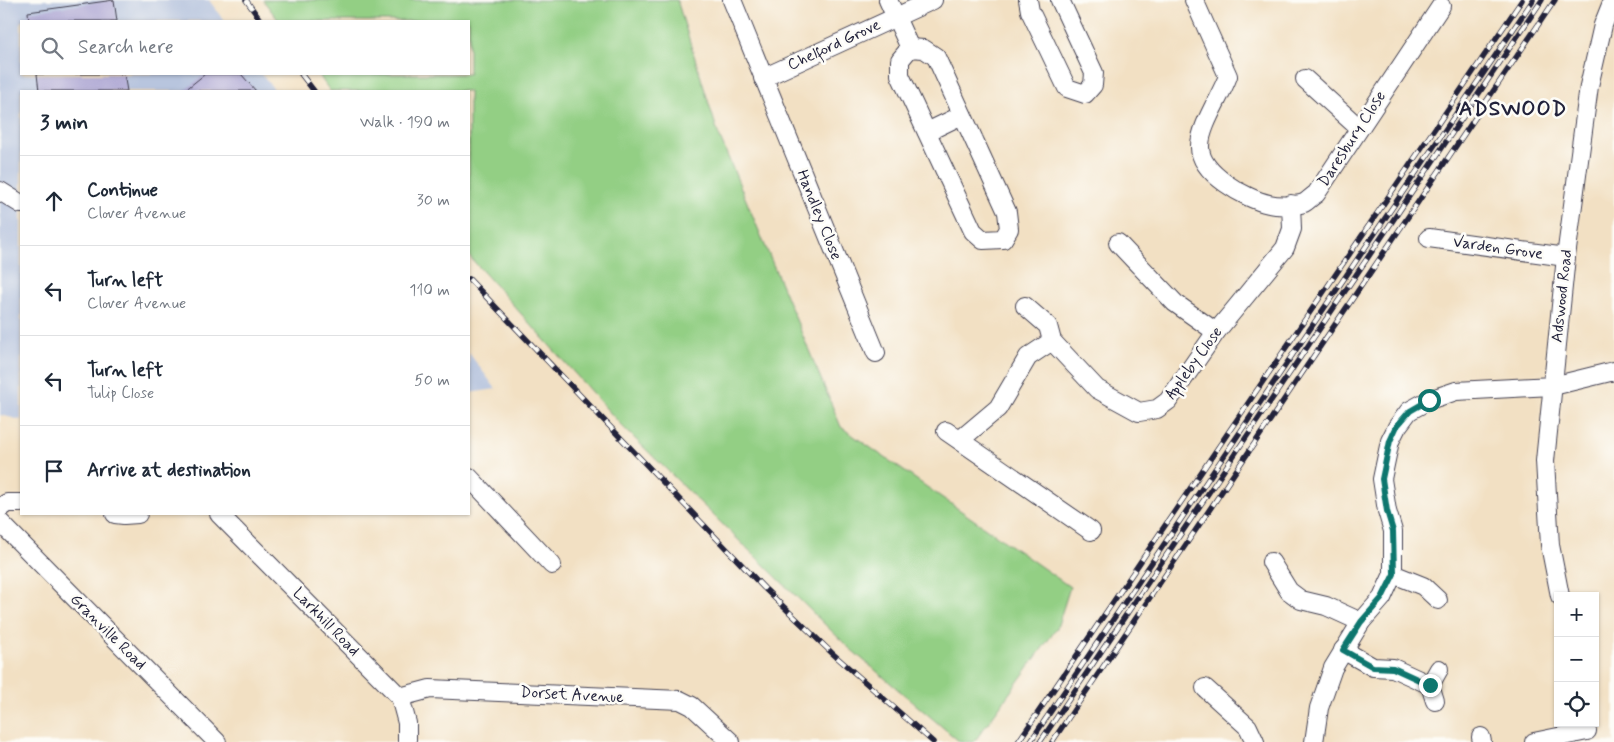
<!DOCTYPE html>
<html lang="en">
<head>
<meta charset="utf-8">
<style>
  body { margin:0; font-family:Mynerve,sans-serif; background:#f2f2f3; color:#1f2937 }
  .controls { position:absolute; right:15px; bottom:15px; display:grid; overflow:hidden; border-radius:0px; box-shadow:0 1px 4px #0004 }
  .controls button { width:45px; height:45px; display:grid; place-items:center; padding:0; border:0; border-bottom:1px solid #e0e1e3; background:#fff; color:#1f2937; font:25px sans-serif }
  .stop { position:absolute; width:15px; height:15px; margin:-11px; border:4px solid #0f766e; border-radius:50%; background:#fff }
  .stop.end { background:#0f766e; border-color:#fff; box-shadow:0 1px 5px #0008 }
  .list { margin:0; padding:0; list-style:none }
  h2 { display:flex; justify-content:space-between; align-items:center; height:65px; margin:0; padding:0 20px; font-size:21px }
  h2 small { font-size:16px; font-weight:400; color:#747a83 }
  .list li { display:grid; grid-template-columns:32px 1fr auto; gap:15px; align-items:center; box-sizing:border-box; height:90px; padding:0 20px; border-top:1px solid #e0e1e3 }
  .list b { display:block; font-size:19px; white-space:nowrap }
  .list p { margin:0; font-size:16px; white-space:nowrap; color:#747a83 }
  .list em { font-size:16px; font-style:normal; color:#747a83 }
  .icon { flex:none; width:28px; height:28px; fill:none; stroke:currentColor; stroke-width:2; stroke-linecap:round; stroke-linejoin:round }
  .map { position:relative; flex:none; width:1614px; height:742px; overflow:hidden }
  .search { position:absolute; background:#fff; box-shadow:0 1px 4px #0004; left:20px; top:20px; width:450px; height:55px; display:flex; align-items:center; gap:12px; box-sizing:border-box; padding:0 18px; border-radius:0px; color:#747a83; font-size:19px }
  .panel { position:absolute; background:#fff; box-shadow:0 1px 4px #0004; left:20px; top:90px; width:450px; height:425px; border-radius:0px }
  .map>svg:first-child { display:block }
</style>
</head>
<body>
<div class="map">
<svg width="1614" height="742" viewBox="0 0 1614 742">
  <rect width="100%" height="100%" fill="#fdfcf7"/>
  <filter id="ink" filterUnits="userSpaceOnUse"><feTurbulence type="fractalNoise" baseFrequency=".02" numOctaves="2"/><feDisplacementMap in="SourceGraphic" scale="10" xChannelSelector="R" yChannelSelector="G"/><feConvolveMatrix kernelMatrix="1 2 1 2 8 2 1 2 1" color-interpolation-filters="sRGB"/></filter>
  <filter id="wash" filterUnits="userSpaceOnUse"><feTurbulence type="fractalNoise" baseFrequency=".0096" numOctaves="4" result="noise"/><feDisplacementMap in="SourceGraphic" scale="20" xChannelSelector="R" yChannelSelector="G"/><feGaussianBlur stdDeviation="1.12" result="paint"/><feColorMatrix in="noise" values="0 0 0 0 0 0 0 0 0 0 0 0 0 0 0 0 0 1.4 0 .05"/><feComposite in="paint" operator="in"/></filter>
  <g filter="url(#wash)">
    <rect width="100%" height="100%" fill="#f2e0c3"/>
    <g fill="#b8c5de">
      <polygon points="0,0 209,0 224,21 21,21 21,74 262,74 275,91 21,91 21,420 0,415"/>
      <polygon points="469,353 496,389 469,393"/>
    </g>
    <polygon fill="#93cf84" stroke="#5a7860" points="263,0 677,0 718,133 841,427 1070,587 1057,628 974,742 960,742 848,647 622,426 469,256 469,91 330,91 318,74 469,74 469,21 279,21"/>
    <g id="blocks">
      <g fill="#b2acd6">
        <polygon points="114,0 117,21 29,21 28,12"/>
        <polygon points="37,74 124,74 127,91 39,91"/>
        <polygon points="205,74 241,74 256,91 184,91"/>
      </g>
    </g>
  </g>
  <g filter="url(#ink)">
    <use href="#blocks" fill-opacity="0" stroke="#413e4f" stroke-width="1"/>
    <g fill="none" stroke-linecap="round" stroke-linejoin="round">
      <defs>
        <g id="minor">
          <polyline points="732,0 876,353"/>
          <polyline points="888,0 910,48"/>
          <polyline points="1028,0 1030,11 1067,88 1085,94 1093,85 1094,73 1060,0"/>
          <path d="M 1194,0 L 1228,76 C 1221,96 1200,126 1200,146 C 1199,173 1246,199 1269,204 C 1278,206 1295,206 1304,203 C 1308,201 1312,196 1316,194 L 1441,6"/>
          <polygon points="910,48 924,49 936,57 1007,212 1009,229 1003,239 983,240 973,231 900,75 900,60"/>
          <polyline points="763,78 933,0"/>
          <polyline points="1305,79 1359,128"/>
          <polyline points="927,132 962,115"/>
          <polyline points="0,191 21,204"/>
          <polyline points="1429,238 1566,257"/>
          <polyline points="1118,243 1175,303 1216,332"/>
          <polyline points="1025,306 1048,326 1052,341"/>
          <polyline points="946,431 1091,531"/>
          <polyline points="960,440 998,408 1028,357 1052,341 1097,389 1139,412 1157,409 1168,401 1216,332 1285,248 1292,229 1291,204"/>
          <polyline points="469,477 552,565"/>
          <polyline points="0,508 7,503 21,503"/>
          <polyline points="115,514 124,515 138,514"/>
          <polyline points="219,514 400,697 407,723 407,742"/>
          <polyline points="0,522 217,742"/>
          <polyline points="1271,562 1289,591 1301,600 1326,606 1361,622"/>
          <polyline points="1393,574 1423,586 1438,600"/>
          <polyline points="1560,596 1550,545 1545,461 1566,257 1589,86 1603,25 1613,0"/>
          <polyline points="1343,650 1373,667 1393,668 1430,685"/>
          <polyline points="1205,688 1248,727 1255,742"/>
          <polyline points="400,697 430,689 680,700 692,706 731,742"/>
          <polyline points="1435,701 1430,685 1439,669"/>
          <polyline points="1481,737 1482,742"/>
          <polyline points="1314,742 1319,708 1333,668 1361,622 1382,598 1393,574 1393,531 1387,511 1382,479 1390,441 1397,427 1409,411 1429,400 1456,391 1553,386 1614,371"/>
          <polyline points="1534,742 1587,731"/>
        </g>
      </defs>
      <use href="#minor" stroke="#413e4f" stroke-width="20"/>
      <use href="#minor" stroke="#fff" stroke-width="18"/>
      <defs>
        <g id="rail">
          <polyline points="246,0 261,21"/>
          <polyline points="301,74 314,91"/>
          <polyline points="469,279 764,588 832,653 933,742"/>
          <polyline points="1018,742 1522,0"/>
          <polyline points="1030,742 1533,0"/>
          <polyline points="1040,742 1542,0"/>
          <polyline points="1052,742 1555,0"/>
        </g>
      </defs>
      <use href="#rail" stroke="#22223b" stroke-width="5.5"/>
      <use href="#rail" stroke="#fdfcf7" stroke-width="4" stroke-dasharray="11" stroke-linecap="butt"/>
    </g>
  </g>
  <g fill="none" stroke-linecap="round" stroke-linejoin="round" filter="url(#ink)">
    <polyline stroke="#0f766e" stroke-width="6" points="1429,400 1410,411 1397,426 1390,441 1382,479 1387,511 1393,531 1394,574 1382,598 1361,622 1343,650 1373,667 1393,668 1430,685"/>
  </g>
  <g text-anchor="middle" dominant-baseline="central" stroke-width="5" stroke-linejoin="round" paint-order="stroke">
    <g font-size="16" fill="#22223b" stroke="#fdfcf7">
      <text transform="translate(834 45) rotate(-25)">Chelford Grove</text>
      <text transform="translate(1352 139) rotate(-57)">Daresbury Close</text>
      <text transform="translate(819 215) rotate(68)">Handley Close</text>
      <text transform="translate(1498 248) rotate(8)">Varden Grove</text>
      <text transform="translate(1562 296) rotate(-84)">Adswood Road</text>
      <text transform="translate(1194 363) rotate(-54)">Appleby Close</text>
      <text transform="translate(326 622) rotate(46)">Larkhill Road</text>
      <text transform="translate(108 632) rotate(45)">Granville Road</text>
      <text transform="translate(572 695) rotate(3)">Dorset Avenue</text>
    </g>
    <g font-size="21" font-weight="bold" letter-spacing="1" fill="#22223b" stroke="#fdfcf7">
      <text x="1513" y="109">ADSWOOD</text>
    </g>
  </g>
</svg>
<div class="controls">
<button>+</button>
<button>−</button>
<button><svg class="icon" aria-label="locate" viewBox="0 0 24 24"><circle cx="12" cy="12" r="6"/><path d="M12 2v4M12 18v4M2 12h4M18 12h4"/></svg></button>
</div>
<div class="stop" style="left:1429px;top:400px"></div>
<div class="stop end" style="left:1430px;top:685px"></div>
<div class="search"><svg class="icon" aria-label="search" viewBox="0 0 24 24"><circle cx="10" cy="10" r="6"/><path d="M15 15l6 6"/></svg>Search here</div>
<section class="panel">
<h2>3 min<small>Walk · 190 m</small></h2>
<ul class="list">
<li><svg class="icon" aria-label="ahead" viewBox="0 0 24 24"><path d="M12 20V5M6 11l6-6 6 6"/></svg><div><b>Continue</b><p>Clover Avenue</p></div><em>30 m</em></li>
<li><svg class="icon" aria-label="left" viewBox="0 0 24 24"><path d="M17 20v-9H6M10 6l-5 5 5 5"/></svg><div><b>Turn left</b><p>Clover Avenue</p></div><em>110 m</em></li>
<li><svg class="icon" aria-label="left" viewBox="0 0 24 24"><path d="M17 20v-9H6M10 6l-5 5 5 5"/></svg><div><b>Turn left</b><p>Tulip Close</p></div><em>50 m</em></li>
<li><svg class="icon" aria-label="arrive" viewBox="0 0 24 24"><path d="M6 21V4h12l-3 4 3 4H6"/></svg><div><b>Arrive at destination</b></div></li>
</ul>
</section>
</div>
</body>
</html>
